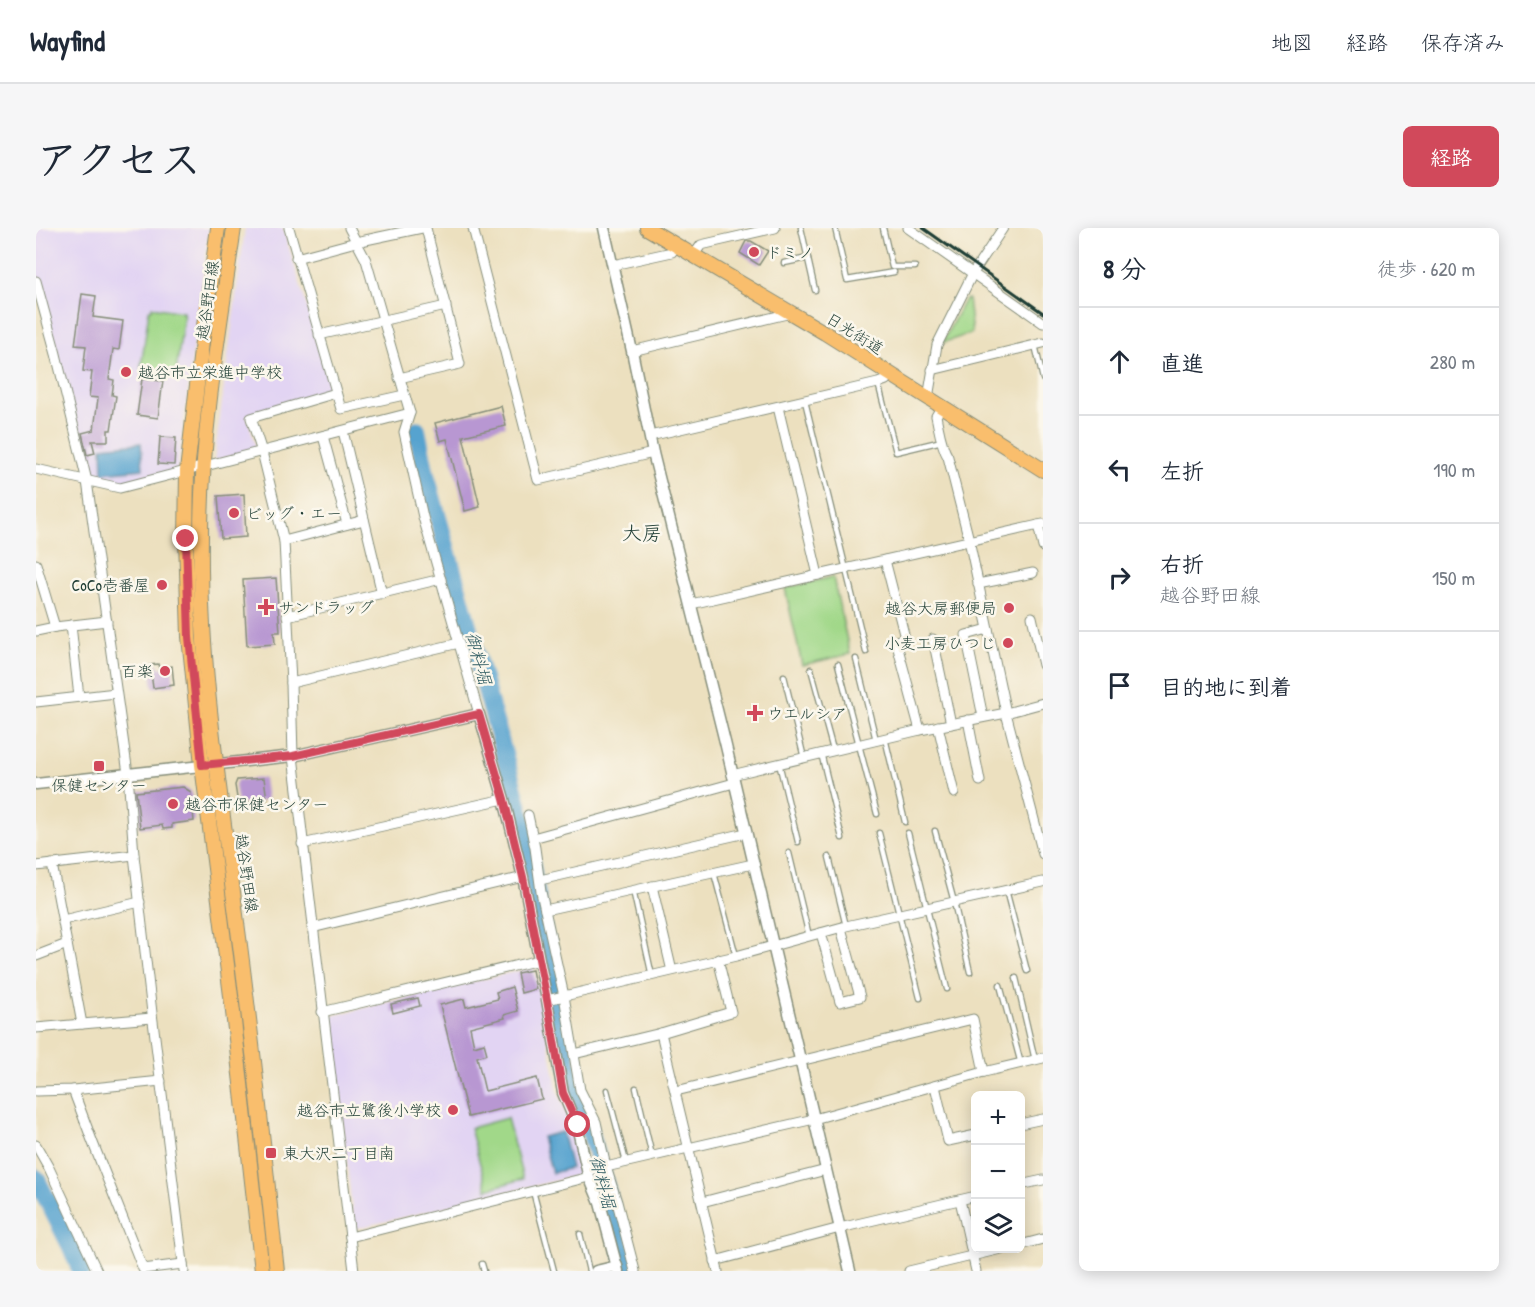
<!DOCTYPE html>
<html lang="ja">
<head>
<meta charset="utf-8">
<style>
  body { margin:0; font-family:"Patrick Hand","Klee One",sans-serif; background:#f6f6f7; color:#1f2937 }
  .controls { position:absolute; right:18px; bottom:18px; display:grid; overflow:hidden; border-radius:9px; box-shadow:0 3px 15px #0003 }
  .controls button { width:54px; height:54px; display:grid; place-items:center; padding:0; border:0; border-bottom:2px solid #e0e1e3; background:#fff; color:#1f2937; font:30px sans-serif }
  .stop { position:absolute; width:18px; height:18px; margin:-14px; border:4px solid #d1495b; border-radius:50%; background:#fff }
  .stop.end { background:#d1495b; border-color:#fff; box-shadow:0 2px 6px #0008 }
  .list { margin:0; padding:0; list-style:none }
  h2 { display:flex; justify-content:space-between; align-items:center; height:78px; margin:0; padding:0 24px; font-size:26px }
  h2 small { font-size:20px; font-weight:400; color:#747a83 }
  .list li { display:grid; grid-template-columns:39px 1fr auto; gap:18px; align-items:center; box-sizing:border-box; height:108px; padding:0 24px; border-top:2px solid #e0e1e3 }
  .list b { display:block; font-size:22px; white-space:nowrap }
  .list p { margin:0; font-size:20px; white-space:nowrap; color:#747a83 }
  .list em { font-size:20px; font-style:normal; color:#747a83 }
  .icon { flex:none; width:33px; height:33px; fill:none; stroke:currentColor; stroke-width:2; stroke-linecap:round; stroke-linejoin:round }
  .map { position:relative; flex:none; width:1007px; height:1043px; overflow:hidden; border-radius:9px }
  header { display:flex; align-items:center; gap:36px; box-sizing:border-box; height:84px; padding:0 30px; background:#fff; border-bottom:2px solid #e0e1e3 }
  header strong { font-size:28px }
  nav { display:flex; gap:33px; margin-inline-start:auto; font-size:21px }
  .intro { display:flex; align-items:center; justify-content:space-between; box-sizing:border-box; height:144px; padding:0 36px }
  h1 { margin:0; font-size:42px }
  .button { padding:15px 27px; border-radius:9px; background:#d1495b; color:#fff; font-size:21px; font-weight:700 }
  main { display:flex; gap:36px; padding:0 36px }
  aside { flex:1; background:#fff; border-radius:9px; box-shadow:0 3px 15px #0003 }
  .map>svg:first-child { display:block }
</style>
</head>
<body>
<header>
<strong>Wayfind</strong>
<nav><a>地図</a><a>経路</a><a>保存済み</a></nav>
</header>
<div class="intro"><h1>アクセス</h1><a class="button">経路</a></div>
<main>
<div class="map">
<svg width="1007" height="1043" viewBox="0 0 1007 1043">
  <rect width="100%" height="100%" fill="#fbf7ec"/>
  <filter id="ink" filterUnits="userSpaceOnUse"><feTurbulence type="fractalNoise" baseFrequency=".0167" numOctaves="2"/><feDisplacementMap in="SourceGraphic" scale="12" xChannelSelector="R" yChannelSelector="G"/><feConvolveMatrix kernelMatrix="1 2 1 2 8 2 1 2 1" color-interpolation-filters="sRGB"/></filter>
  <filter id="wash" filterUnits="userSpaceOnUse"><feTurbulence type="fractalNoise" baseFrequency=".008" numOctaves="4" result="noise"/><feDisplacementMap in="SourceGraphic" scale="24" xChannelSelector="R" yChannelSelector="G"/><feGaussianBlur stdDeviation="1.35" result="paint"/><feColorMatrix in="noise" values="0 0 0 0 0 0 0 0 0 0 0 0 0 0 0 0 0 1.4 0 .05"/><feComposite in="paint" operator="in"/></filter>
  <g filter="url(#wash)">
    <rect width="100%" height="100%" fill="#ece0bf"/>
    <g fill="#e2d4f3">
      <polygon points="0,0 173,0 141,245 85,256 53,250 0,42"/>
      <polygon points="209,0 247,0 297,163 211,188 221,222 178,233"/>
      <polygon points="498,739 522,865 537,898 547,946 318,1001 295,788"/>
    </g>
    <g fill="#a1d889" stroke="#608a5e" stroke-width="1.5">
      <polygon points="932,71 936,105 906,115 928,73"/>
      <polygon points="116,79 147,84 146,86 148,86 140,145 105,140 113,82 116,82"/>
      <polygon points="797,349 814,426 766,437 749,360"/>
      <polygon points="471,890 487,951 451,961 434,900"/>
    </g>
    <g fill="#57a3cf" stroke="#3b7082" stroke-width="1.5">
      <polygon points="105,215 107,241 67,245 66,219"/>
      <polygon points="526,904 535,940 516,945 506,909"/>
    </g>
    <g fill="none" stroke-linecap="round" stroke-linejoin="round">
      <g stroke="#57a3cf" stroke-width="18">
        <polyline points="381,202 390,247 489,601 536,861 550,889 571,962 591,1043"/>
        <polyline points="0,950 35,1019 45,1043"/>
      </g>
    </g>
    <g id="blocks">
      <g fill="#b897d2">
        <polygon points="710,13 715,13 732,23 723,37 704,25"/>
        <polygon points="46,66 60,68 57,89 87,93 83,122 77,121 73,151 78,152 76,167 80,168 75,202 72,202 72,213 56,213 59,225 51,227 46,205 58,202 62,170 53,169 56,144 47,143 50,118 39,117"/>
        <polygon points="106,151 127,153 122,190 101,187"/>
        <polygon points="465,178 470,198 427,208 444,279 429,283 411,211 404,213 399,195"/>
        <polygon points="124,209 140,210 138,237 122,236"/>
        <polygon points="208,266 210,309 185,311 182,268"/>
        <polygon points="240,350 244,404 238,404 239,416 211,418 207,352"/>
        <polygon points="122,436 123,440 136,438 138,457 117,460 114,437"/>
        <polygon points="228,550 231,572 202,576 199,557 201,552"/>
        <polygon points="147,559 155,564 158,593 136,596 136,600 127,601 126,597 104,600 100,564"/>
        <polygon points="496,742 500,761 485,765 481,745"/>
        <polygon points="476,759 482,783 468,787 469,790 434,799 438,818 448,815 451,826 441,829 449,863 501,850 506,871 432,889 404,777 428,771 430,779 462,771 460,764"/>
        <polygon points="382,770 384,778 357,785 355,776"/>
      </g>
    </g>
  </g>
  <g filter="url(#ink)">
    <use href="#blocks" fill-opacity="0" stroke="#868e7a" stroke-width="1.5"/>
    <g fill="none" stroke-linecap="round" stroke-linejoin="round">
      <defs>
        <g id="service">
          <polyline points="765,0 779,62"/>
          <polyline points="799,0 811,52 858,44"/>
          <polyline points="847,0 856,39 879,39"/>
          <polyline points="748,35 772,30"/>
          <polyline points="999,117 1007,151"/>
          <polyline points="842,155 860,224 906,213"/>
          <polyline points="769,173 830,424"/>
          <polyline points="820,431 840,512"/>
          <polyline points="802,436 841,586"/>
          <polyline points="775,441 797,522"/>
          <polyline points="748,448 768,530"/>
          <polyline points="849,510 869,594"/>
          <polyline points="785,525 806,610"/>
          <polyline points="743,535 762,614"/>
          <polyline points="899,603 918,674 934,744"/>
          <polyline points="843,605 884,770"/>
          <polyline points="872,605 911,761"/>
          <polyline points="753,625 773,708"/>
          <polyline points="793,629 810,698"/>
          <polyline points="678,645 700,728"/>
          <polyline points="597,662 616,748"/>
          <polyline points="970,662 991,743"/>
          <polyline points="980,750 999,832"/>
          <polyline points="964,757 985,836"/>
          <polyline points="600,860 616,928"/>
          <polyline points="571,862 590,934"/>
          <polyline points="497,963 518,1043"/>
          <polyline points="544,1006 553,1043"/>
          <polyline points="446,1036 448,1043"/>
        </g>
        <g id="minor">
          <polyline points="253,0 305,181 368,167"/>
          <polyline points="313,0 330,32 374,185 368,204 387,289 443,486"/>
          <polyline points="437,0 502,252 617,225"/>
          <polyline points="872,0 1007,95"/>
          <polyline points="658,27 665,17 739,0"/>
          <polyline points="260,30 320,14 386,0"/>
          <polyline points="577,37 636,24 640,17"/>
          <polyline points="0,53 20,126 51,253 92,546 98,627 116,785 148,1043"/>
          <polyline points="283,107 410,78"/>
          <polyline points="596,123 755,85"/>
          <polyline points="896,142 1007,115"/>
          <polyline points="363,150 424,136 390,0"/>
          <polyline points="300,165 215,190 226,224 248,313 255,455 257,528 318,1043"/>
          <polyline points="892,170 901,117 937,45 967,0"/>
          <path d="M 906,178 L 900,188 C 903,201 905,218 912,229 L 933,312 L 970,485 L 1007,626"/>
          <polyline points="742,179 782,347"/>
          <polyline points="307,203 346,366"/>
          <polyline points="287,208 311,296"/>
          <polyline points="614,208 842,155 850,152 854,146"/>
          <polyline points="0,241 84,260 374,185"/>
          <polyline points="1002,297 1007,319"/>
          <polyline points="248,313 328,292"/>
          <polyline points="849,332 869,410 860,413 884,502"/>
          <polyline points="0,336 19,399"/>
          <polyline points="942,356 997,345"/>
          <polyline points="655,376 1007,296"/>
          <polyline points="251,388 405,351"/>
          <polyline points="996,389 1007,437"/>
          <polyline points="35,397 43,469"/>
          <polyline points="0,403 19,399 71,393"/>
          <polyline points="897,411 915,496"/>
          <polyline points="255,455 423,415"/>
          <polyline points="0,474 80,465"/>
          <polyline points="947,489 930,407 952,401"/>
          <polyline points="932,492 944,553"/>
          <polyline points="902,498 918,565"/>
          <polyline points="696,547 884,502 970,485 1007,475"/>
          <polyline points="492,587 499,620 505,664 528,768 544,862 560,894 570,939 581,974 599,1043"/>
          <polyline points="497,610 698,555"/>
          <polyline points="266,616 468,571"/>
          <polyline points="16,636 46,796"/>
          <polyline points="0,638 98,627"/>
          <polyline points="504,652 710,605"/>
          <polyline points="616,658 635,739"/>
          <polyline points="509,682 717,636"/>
          <polyline points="27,692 104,674"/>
          <polyline points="276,700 487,649"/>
          <polyline points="785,705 804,774 824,769 805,700"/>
          <polyline points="0,728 31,716"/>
          <polyline points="511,772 700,728 810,698 1007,654"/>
          <polyline points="286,784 503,732"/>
          <polyline points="0,800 116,790"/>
          <polyline points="625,805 682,1043"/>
          <polyline points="538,826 625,805 695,784 682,731"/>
          <polyline points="899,858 912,913 940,907"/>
          <polyline points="37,862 57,915 107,1041 147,1036"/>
          <polyline points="0,863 37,862 125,853"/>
          <polyline points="640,863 937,791 948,844"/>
          <polyline points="984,896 1007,891"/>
          <polyline points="0,917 13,940 61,1043"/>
          <polyline points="551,942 570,939 778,891 948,844 1007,830"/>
          <polyline points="984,957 1007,952"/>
          <polyline points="924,972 940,1043"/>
          <polyline points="666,974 790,942"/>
          <polyline points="314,1009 553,949"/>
          <polyline points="984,1017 1007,1011"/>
          <polyline points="679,1033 804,1000 940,968"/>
          <polyline points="873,1043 969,1020"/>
        </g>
        <g id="tertiary">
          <polyline points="568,0 596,123 617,225 689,514 814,1043"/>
          <polyline points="0,556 257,528 443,486 468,571 487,649 511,772 527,865 541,898 552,946 564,975 582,1043"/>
          <polyline points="560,1043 581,1038"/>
        </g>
        <g id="primary">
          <polyline points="182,0 167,105 151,243 150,311 153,409 166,537 197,784 226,1043"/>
          <path d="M 198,0 C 183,103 165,205 165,309 C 163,436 184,562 200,687 C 216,805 228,924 241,1043"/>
          <polyline points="611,0 789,105 1007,242"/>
        </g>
      </defs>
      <use href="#service" stroke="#868e7a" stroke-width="7"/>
      <use href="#minor" stroke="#868e7a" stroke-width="11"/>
      <use href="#tertiary" stroke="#868e7a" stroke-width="13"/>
      <use href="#primary" stroke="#868e7a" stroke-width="16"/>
      <use href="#service" stroke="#fff" stroke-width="4.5"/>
      <use href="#minor" stroke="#fff" stroke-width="9"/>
      <use href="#tertiary" stroke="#fff" stroke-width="10"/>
      <use href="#primary" stroke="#f9be6d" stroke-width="14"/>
      <polyline stroke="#1f3d34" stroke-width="3" points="887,0 1007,85"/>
    </g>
  </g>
  <g fill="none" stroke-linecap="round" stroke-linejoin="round" filter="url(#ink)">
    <polyline stroke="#d1495b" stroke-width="8" points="150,311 153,409 166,537 257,528 443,486 468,571 487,649 511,772 527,865 542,897"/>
  </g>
  <g fill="#d1495b" stroke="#fbf7ec" stroke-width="2">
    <circle cx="718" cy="24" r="6"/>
    <circle cx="90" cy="144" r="6"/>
    <circle cx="198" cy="285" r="6"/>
    <circle cx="126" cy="357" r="6"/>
    <path d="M227 370h6v6h6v6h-6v6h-6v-6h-6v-6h6z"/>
    <circle cx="973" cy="380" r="6"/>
    <circle cx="972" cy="415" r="6"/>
    <circle cx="129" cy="443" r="6"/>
    <path d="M716 476h6v6h6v6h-6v6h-6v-6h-6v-6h6z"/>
    <rect x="57" y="532" width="12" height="12" rx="3"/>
    <circle cx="137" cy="576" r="6"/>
    <circle cx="417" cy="882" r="6"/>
    <rect x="229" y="919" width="12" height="12" rx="3"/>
  </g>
  <g text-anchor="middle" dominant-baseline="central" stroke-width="5" stroke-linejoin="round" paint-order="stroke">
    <g font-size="16" fill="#1f3d34" stroke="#fbf7ec" text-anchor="start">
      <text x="730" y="24">ドミノ</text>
      <text x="102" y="144">越谷市立栄進中学校</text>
      <text x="210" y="285">ビッグ・エー</text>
      <text x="114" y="357" text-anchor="end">CoCo壱番屋</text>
      <text x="242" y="379">サンドラッグ</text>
      <text x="961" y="380" text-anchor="end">越谷大房郵便局</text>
      <text x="960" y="415" text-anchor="end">小麦工房ひつじ</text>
      <text x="117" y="443" text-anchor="end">百楽</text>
      <text x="731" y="485">ウエルシア</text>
      <text x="63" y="557" text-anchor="middle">保健センター</text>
      <text x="149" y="576">越谷市保健センター</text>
      <text x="405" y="882" text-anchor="end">越谷市立鷺後小学校</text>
      <text x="247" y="925">東大沢二丁目南</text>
    </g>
    <g font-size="16" fill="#1f3d34" stroke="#fbf7ec">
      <text transform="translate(171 72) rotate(-82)">越谷野田線</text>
      <text transform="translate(819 105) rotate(32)">日光街道</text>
      <text transform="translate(211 645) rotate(82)">越谷野田線</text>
    </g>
    <g font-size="18" font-style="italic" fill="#305c62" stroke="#fbf7ec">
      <text transform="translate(443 430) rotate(75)">御料堀</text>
      <text transform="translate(567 954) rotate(75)">御料堀</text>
    </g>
    <g font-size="20" fill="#1f3d34" stroke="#fbf7ec">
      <text x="606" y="304">大房</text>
    </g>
  </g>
</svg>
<div class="controls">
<button>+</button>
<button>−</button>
<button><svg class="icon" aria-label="layers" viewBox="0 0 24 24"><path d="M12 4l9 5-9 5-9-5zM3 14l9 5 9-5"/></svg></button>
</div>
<div class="stop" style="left:542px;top:897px"></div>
<div class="stop end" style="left:150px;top:311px"></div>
</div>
<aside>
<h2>8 分<small>徒歩 · 620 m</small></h2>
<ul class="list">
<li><svg class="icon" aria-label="ahead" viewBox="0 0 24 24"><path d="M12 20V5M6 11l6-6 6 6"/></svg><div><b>直進</b></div><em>280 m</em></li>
<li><svg class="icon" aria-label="left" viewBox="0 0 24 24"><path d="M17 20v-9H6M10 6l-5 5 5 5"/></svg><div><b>左折</b></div><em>190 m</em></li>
<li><svg class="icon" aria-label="right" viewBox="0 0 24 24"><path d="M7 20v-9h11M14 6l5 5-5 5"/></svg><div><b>右折</b><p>越谷野田線</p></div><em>150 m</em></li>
<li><svg class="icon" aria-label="arrive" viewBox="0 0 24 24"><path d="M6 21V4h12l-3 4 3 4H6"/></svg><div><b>目的地に到着</b></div></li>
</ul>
</aside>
</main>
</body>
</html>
